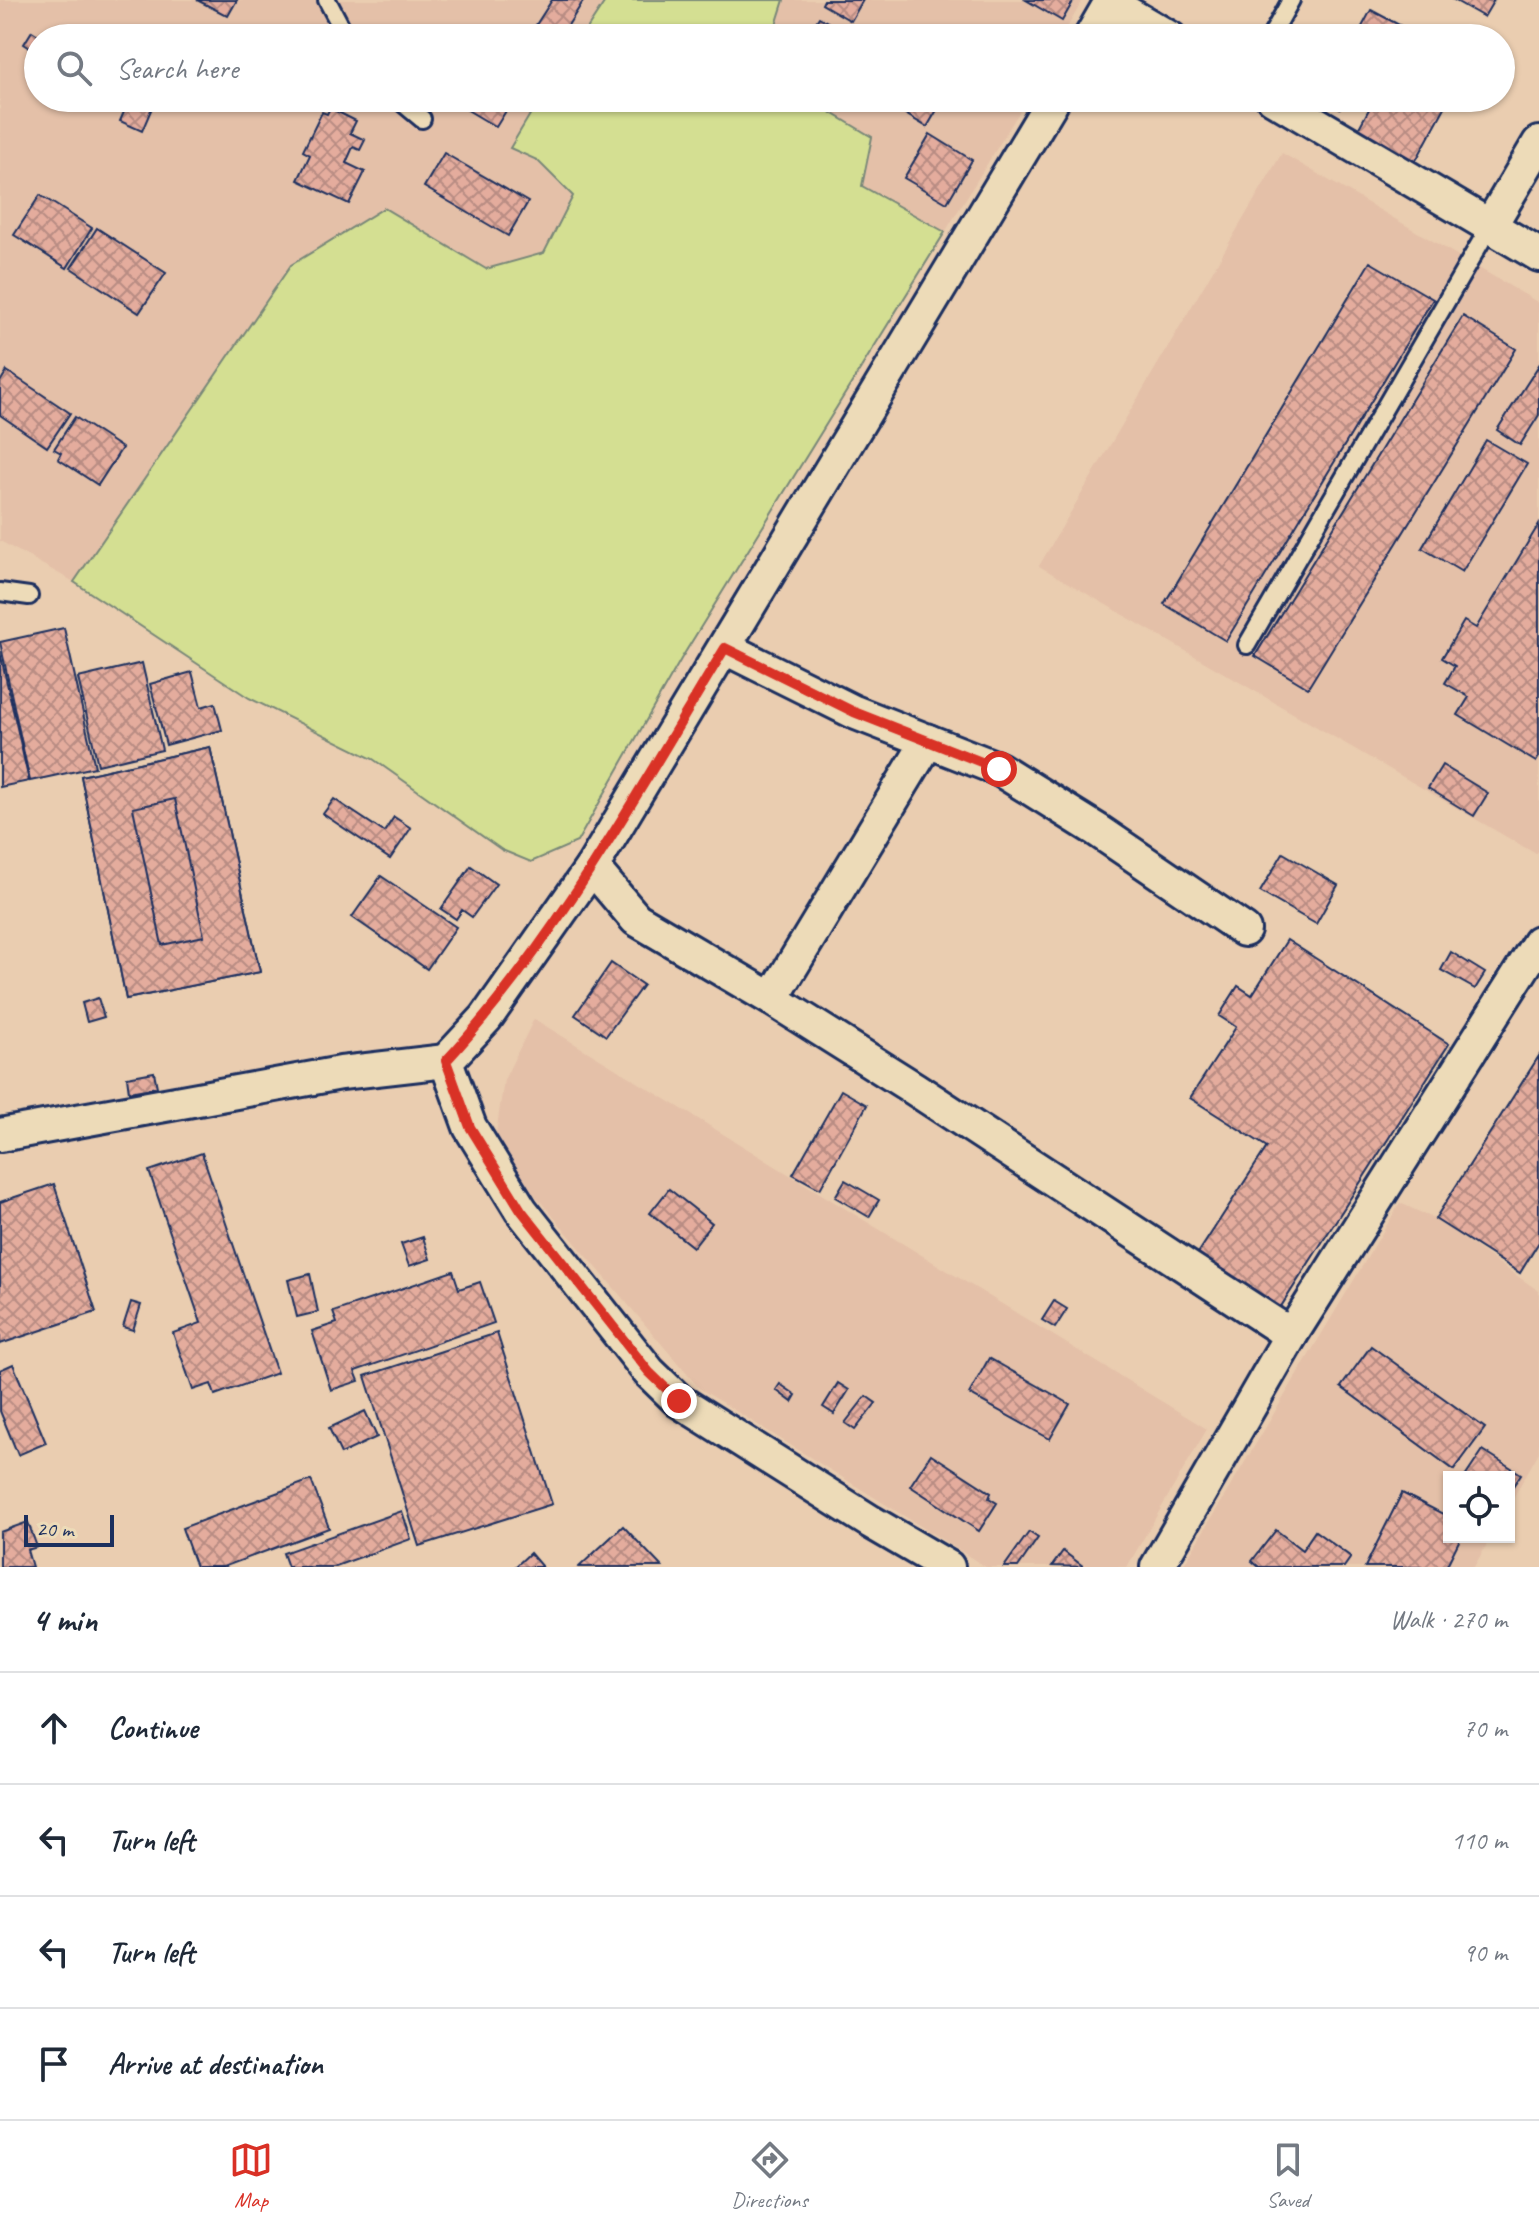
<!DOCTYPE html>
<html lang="en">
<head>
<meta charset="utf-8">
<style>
  body { margin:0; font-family:Caveat,sans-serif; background:#f2f2f3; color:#1f2937 }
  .controls { position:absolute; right:24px; bottom:24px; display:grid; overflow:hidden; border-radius:0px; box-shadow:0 2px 6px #0004 }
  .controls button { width:72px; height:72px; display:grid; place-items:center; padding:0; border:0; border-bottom:2px solid #e0e1e3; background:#fff; color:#1f2937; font:40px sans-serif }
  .scale { position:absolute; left:24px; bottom:20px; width:90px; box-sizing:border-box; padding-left:8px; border:4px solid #1b2f5e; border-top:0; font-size:22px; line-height:28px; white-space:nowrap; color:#1b2f5e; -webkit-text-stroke:6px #eddbb8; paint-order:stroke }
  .stop { position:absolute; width:24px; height:24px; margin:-18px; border:6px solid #d93025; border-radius:50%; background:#fff }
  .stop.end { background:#d93025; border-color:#fff; box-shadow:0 2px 8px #0008 }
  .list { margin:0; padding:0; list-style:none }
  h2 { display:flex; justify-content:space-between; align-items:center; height:104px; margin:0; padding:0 32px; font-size:34px }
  h2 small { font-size:26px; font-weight:400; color:#747a83 }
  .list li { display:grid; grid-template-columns:52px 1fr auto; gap:24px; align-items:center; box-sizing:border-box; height:112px; padding:0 32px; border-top:2px solid #e0e1e3 }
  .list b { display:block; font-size:30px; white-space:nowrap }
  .list em { font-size:26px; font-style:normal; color:#747a83 }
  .icon { flex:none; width:44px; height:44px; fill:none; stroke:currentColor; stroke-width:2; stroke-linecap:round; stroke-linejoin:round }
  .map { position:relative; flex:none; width:1539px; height:1567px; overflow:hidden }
  .search { position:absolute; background:#fff; box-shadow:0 2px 6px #0004; left:24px; right:24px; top:24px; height:88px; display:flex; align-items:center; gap:20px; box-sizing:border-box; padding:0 28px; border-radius:44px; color:#747a83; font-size:30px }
  .sheet { height:552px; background:#fff }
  nav { display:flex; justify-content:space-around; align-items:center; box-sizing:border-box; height:112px; border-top:2px solid #e0e1e3; background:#fff; font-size:22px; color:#747a83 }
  nav a { display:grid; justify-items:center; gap:4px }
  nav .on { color:#d93025 }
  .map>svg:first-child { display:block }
</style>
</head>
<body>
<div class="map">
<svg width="1539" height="1567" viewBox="0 0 1539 1567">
  <defs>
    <pattern id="building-cross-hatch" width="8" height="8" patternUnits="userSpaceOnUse" patternTransform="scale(2)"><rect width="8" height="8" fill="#e4ac9d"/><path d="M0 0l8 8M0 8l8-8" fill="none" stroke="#b88c83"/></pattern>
  </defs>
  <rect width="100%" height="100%" fill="#eacdb0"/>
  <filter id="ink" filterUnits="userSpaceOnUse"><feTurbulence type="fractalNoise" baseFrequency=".0125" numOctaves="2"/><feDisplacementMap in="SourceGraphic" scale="16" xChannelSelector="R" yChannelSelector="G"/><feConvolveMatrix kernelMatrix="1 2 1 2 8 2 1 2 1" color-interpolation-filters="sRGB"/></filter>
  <g filter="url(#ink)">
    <g fill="#e4c0a8">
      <polygon points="0,0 1083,0 1061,38 38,38 38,98 1028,98 681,659 577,842 531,862 502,850 373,759 249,698 74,582 0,541"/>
      <polygon points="1282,153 1539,303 1539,850 1536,854 1039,566"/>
      <polygon points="534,1019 1207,1429 1127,1567 986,1567 699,1388 494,1147 504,1080"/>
      <polygon points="1400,1203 1435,1219 1539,1291 1539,1452 1509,1505 1509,1477 1449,1477 1449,1537 1491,1537 1474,1567 1182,1567"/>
    </g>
    <g fill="#d4df92" stroke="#788778" stroke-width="2">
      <polygon points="606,0 784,0 772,38 581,38"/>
      <polygon points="540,98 807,98 872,137 862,186 945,232 681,659 577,842 531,862 502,850 373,759 249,698 74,582 291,265 384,208 486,269 544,253 573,196 537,160 510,148"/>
    </g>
    <g fill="url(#building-cross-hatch)" stroke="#1b2f5e" stroke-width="2" fill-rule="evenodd">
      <polygon points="197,0 237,0 228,16"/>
      <polygon points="552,0 584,0 560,38 549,38 534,28"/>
      <polygon points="824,0 863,0 851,21 822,4"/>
      <polygon points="1026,0 1074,0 1062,21"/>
      <polygon points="1454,0 1494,0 1484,17"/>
      <polygon points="1371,10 1401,26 1394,38 1356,38"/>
      <polygon points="819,17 855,38 806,38"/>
      <polygon points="412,27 431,38 405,38"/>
      <polygon points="32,31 43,38 38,38 38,53 24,44"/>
      <polygon points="147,31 164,38 143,38"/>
      <polygon points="130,98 145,98 154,103 142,131 120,121"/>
      <polygon points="470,98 514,98 496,127 464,108"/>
      <polygon points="879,98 944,98 927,127"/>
      <polygon points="1325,98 1346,98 1340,108"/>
      <polygon points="1375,98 1450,98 1413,166 1355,135"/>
      <polygon points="330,108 356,121 350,133 365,140 360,150 353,147 346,163 365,172 349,204 298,180 310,155 303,151 322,112 327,114"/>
      <polygon points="930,134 972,160 947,203 904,178"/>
      <polygon points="444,153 528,202 508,236 424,187"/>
      <polygon points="40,195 92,228 67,268 14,235"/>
      <polygon points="97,228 166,273 139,313 71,268"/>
      <polygon points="1370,262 1433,299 1226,641 1164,604"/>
      <polygon points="1463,316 1516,349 1308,688 1255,656"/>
      <polygon points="1539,365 1539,415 1520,445 1497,430"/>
      <polygon points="7,371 70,413 47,447 0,415 0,382"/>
      <polygon points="75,417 122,448 98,485 58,459 61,453 54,449"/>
      <polygon points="1486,440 1527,464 1462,572 1422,548"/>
      <polygon points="1539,524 1539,757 1536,762 1458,715 1469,697 1445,683 1455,666 1442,658 1464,621 1476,628"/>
      <polygon points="64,628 95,767 30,781 0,642"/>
      <polygon points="0,652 29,781 0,787"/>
      <polygon points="142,663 162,750 98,765 78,678"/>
      <polygon points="192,672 201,707 215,703 222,730 166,745 150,684"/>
      <path d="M 210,747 L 260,972 L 126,999 L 81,776 ZM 175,799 L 204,936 L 162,945 L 133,808 Z"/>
      <polygon points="210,747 260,972 126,999 81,776"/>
      <polygon points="1442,765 1488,793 1474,816 1428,788"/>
      <polygon points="175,799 204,936 162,945 133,808"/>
      <polygon points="334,799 384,832 394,817 411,828 390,859 323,814"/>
      <polygon points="1283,853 1338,885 1316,924 1260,892"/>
      <polygon points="471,866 496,884 472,917 462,910 456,919 441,909"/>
      <polygon points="381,876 456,927 427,969 352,917"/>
      <polygon points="1287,940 1449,1044 1280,1308 1197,1255 1267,1147 1190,1098 1236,1027 1219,1016 1238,986 1252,995"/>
      <polygon points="1451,952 1485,973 1475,989 1441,970"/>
      <polygon points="611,963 643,985 606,1036 575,1015"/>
      <polygon points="98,998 104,1017 87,1022 82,1003"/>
      <polygon points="1539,1056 1539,1242 1520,1273 1435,1219"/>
      <polygon points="154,1072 157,1087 129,1092 127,1077"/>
      <polygon points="841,1090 867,1105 820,1189 793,1174"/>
      <polygon points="202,1153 277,1373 215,1395 211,1384 193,1390 173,1333 201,1323 149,1171"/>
      <polygon points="845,1180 879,1200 869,1217 835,1197"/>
      <polygon points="54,1184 96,1312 0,1344 0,1202"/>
      <polygon points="669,1189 712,1223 693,1247 650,1213"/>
      <polygon points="423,1237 430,1259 409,1266 401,1244"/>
      <polygon points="453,1271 459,1289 480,1282 494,1323 355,1371 359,1381 331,1390 312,1331 337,1323 333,1312"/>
      <polygon points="310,1274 318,1312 297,1317 288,1280"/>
      <polygon points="1054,1301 1067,1309 1055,1328 1042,1320"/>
      <polygon points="131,1302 141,1305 133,1330 123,1327"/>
      <polygon points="497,1333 552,1504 419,1546 365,1376"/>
      <polygon points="1371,1346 1485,1428 1454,1470 1341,1387"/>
      <polygon points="989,1358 1070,1404 1050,1439 969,1394"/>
      <polygon points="13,1364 46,1443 18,1455 0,1411 0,1370"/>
      <polygon points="838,1383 849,1390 834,1414 823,1407"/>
      <polygon points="780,1384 796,1395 792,1402 776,1390"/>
      <polygon points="866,1396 876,1403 855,1430 845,1423"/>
      <polygon points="365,1411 377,1437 341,1454 329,1428"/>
      <polygon points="1483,1450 1521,1474 1509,1492 1509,1477 1465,1477"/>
      <polygon points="931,1454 991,1493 989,1498 997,1503 979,1531 910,1486"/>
      <polygon points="311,1480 329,1528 223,1567 196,1567 182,1528"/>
      <polygon points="1402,1493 1449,1517 1449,1537 1461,1537 1446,1567 1365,1567"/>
      <polygon points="402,1511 411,1539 333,1567 288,1567 283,1553"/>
      <polygon points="28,1522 37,1547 27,1550 32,1567 0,1567 0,1532"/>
      <polygon points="623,1526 662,1567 579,1567"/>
      <polygon points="1276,1530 1302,1550 1315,1531 1351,1557 1344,1567 1259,1567 1252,1561"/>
      <polygon points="1029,1532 1038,1538 1018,1567 1004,1567"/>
      <polygon points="1063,1551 1084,1567 1052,1566"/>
      <polygon points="530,1553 542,1567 515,1567"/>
    </g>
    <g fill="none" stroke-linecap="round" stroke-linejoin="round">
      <defs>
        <g id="service">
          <polyline points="327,0 347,38"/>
          <polyline points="1270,38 1291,0"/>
          <polyline points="397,98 422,119"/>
          <polyline points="0,592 29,596"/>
          <polyline points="1247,645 1490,226"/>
        </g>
        <g id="minor">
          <polyline points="1110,3 1170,38"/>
          <polyline points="1090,38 1112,0"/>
          <polyline points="1273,98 1539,255"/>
          <polyline points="1490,226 1539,143"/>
          <polyline points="725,648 854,712 999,769 1097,830 1244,930"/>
          <polyline points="592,867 636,919 772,999 915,1089 1291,1335"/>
          <polyline points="772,999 928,741"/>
          <polyline points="0,1135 341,1073 446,1061"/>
          <polyline points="948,1567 871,1522 679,1401 649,1372 521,1210 470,1127 446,1061 486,1018 592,867 1054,98"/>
          <polyline points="1157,1567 1291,1335 1539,942"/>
        </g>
      </defs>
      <use href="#service" stroke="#1b2f5e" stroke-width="22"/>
      <use href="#minor" stroke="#1b2f5e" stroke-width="38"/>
      <use href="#service" stroke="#eddbb8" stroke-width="16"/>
      <use href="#minor" stroke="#eddbb8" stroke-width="32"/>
    </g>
  </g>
  <g fill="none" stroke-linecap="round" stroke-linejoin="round" filter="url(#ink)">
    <path stroke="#d93025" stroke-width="10" d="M 679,1401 L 649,1372 L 521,1210 L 470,1127 L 446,1061 C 557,941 640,788 725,648 L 854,712 L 999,769"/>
  </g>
</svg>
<div class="controls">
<button><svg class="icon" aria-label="locate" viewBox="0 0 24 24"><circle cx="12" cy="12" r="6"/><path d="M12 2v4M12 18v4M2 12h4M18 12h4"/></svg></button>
</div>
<div class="scale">20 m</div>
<div class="stop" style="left:999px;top:769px"></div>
<div class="stop end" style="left:679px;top:1401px"></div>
<div class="search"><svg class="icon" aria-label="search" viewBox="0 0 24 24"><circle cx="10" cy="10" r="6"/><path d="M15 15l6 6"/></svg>Search here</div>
</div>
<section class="sheet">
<h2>4 min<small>Walk · 270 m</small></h2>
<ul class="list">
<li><svg class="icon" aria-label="ahead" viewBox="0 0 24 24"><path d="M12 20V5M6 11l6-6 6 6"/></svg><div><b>Continue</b></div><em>70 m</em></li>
<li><svg class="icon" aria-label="left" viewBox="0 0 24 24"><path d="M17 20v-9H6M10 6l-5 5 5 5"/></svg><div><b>Turn left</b></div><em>110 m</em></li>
<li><svg class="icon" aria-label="left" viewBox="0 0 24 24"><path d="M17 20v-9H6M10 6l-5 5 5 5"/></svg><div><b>Turn left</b></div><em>90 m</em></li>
<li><svg class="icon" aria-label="arrive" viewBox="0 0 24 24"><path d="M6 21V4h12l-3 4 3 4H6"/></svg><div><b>Arrive at destination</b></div></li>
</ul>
</section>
<nav>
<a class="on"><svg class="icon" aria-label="map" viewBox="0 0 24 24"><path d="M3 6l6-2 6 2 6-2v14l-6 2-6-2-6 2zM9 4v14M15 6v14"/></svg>Map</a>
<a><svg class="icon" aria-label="directions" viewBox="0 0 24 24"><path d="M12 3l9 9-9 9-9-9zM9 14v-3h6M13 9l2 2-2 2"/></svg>Directions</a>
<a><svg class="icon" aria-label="saved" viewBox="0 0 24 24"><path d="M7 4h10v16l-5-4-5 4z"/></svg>Saved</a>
</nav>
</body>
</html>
